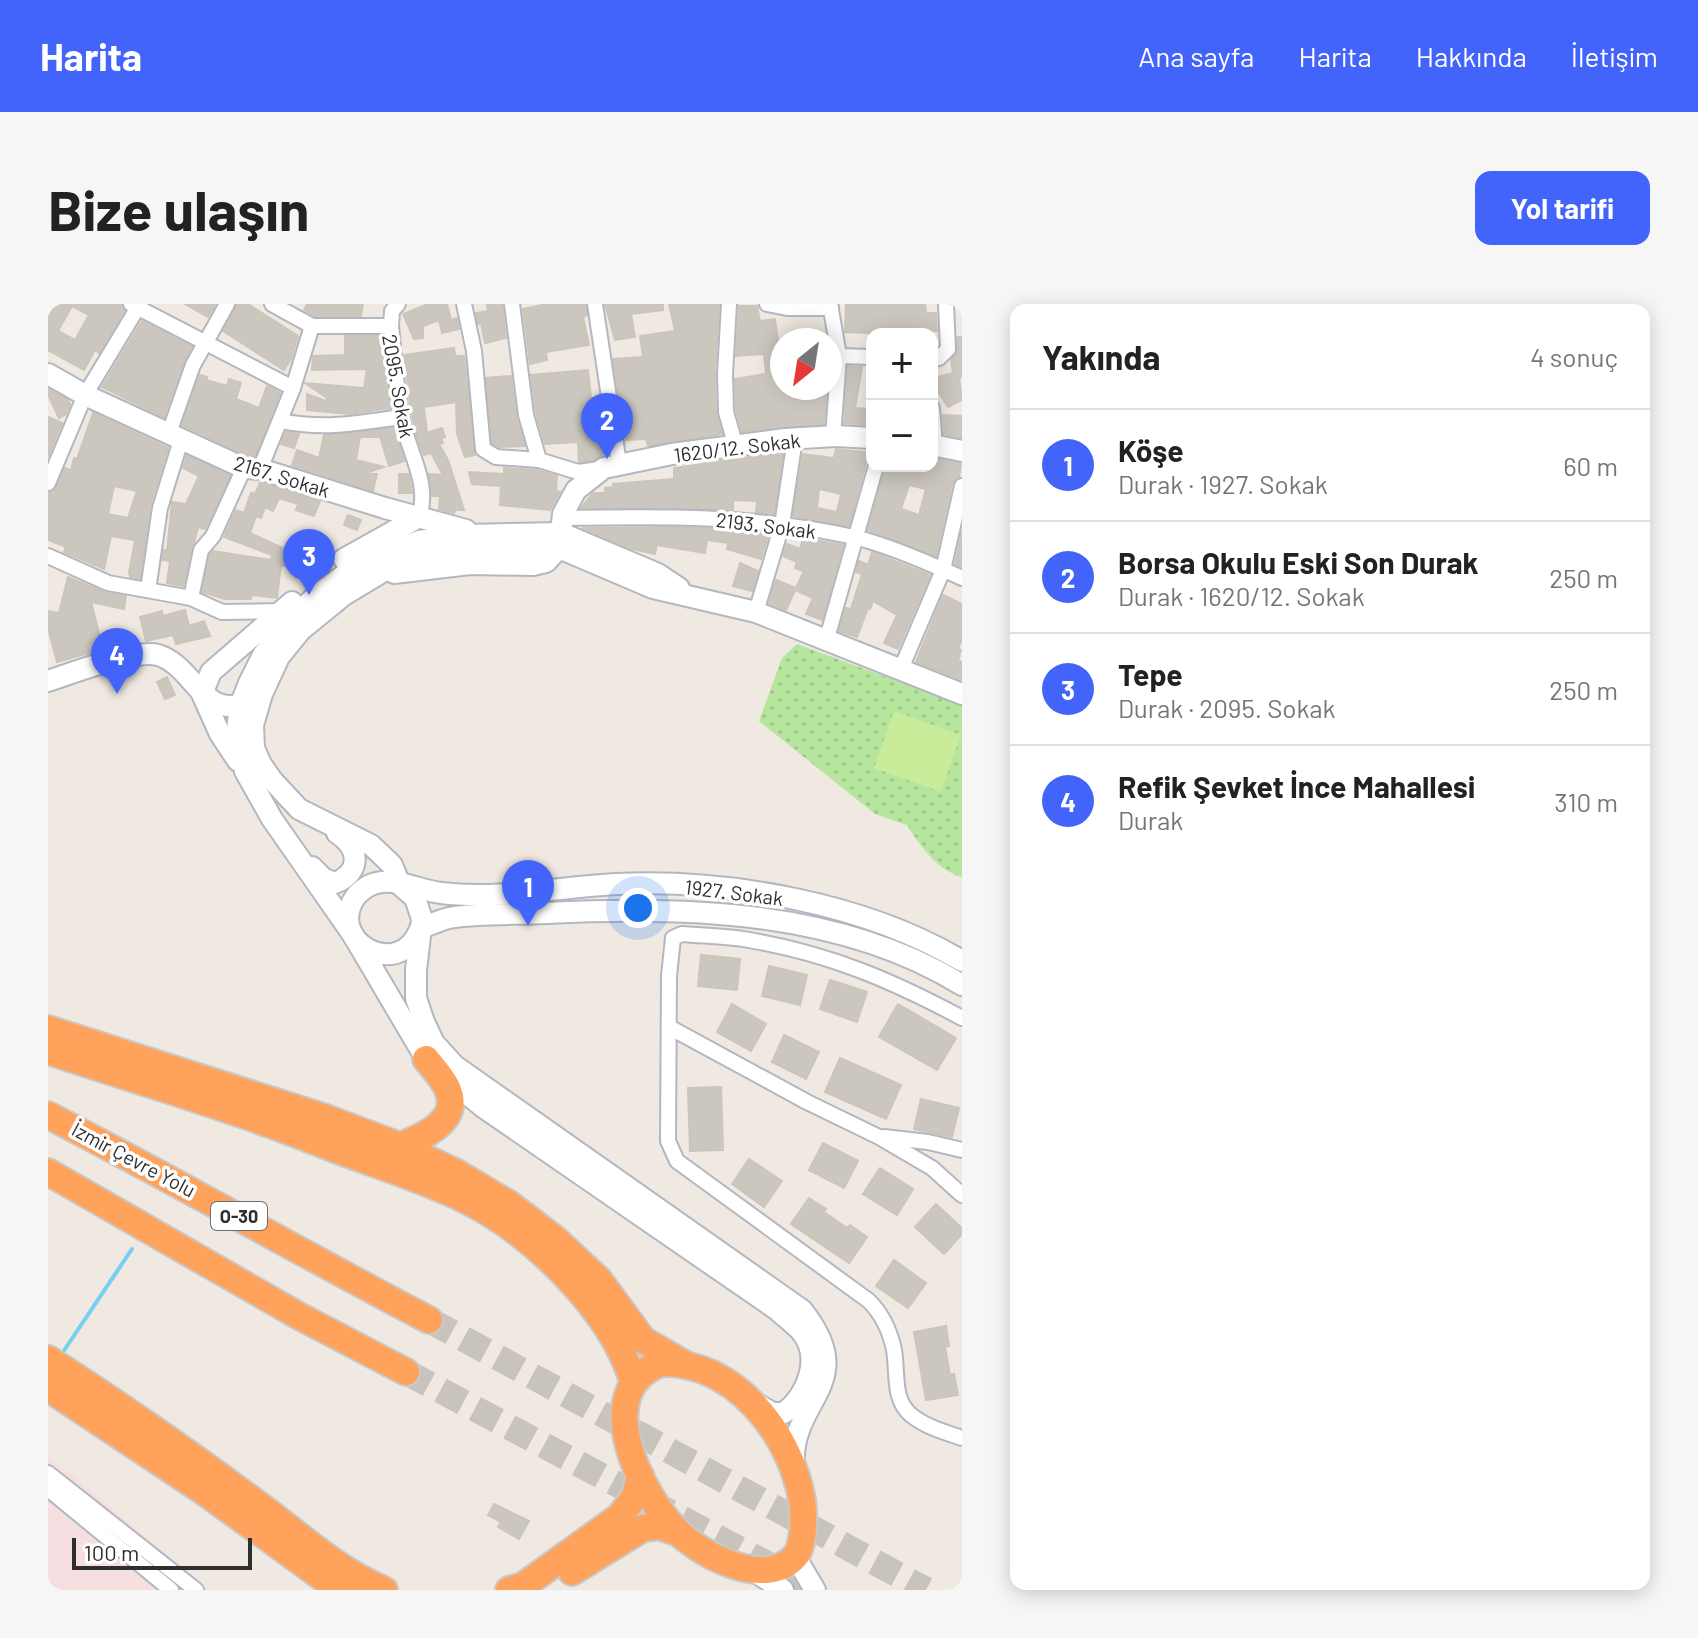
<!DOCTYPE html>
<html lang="tr">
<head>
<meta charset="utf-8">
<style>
  body { margin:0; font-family:Barlow,sans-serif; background:#f6f6f6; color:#222 }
  .controls { position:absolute; right:24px; top:24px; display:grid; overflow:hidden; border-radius:16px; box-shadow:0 4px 20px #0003 }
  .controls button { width:72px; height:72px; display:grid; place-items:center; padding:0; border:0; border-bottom:2px solid #e0e0e0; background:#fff; color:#222; font:40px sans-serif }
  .compass { position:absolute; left:722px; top:24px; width:72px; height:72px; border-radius:50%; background:#fff; box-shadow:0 4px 20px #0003; rotate:210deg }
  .scale { position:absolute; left:24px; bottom:20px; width:180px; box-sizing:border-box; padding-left:8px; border:4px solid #2e2e2e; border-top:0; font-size:22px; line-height:28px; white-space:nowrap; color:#2e2e2e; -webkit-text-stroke:6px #fff; paint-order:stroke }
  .you { position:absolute; left:590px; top:604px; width:28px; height:28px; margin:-20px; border:6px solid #fff; border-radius:50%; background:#1a73e8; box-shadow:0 0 0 12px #1a73e833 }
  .badge { display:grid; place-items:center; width:52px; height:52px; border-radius:50%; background:#4264fb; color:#fff; font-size:26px; font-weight:700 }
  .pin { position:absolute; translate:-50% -66px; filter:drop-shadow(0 2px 4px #0008) }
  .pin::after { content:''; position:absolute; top:42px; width:28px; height:24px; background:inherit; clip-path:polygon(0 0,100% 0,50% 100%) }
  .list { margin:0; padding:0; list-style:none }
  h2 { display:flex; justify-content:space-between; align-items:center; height:104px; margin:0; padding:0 32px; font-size:34px }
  h2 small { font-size:26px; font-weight:400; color:#767676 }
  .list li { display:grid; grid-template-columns:52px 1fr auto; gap:24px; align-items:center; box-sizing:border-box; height:112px; padding:0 32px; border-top:2px solid #e0e0e0 }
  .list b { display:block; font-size:30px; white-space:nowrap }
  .list p { margin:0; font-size:26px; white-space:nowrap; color:#767676 }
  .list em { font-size:26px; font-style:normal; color:#767676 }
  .map { position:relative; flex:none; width:914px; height:1286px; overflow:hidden; border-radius:16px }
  header { display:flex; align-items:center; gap:48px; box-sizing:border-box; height:112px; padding:0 40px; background:#4264fb; color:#fff }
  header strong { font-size:38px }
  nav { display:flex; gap:44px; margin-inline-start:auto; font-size:28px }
  .intro { display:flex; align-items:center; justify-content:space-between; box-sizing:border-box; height:192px; padding:0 48px }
  h1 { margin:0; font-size:56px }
  .button { padding:20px 36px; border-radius:16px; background:#4264fb; color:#fff; font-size:28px; font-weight:700 }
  main { display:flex; gap:48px; padding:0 48px }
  aside { flex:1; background:#fff; border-radius:16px; box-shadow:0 4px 20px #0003 }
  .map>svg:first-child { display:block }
</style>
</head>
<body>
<header>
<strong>Harita</strong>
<nav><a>Ana sayfa</a><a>Harita</a><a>Hakkında</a><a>İletişim</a></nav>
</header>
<div class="intro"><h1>Bize ulaşın</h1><a class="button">Yol tarifi</a></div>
<main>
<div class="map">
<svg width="914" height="1286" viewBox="0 0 914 1286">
  <defs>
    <pattern id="park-dots" width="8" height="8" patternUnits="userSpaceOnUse" patternTransform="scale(2)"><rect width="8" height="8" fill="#b6e59e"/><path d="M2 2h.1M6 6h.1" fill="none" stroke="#9dc588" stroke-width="1.8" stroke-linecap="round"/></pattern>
  </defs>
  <rect width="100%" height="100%" fill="#efe9e1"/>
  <polygon fill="#f5dfe0" points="0,1151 161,1286 0,1286"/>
  <path fill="url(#park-dots)" d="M 749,340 L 914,401 L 914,573 C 889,566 872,542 859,521 L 827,510 L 711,417 L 734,354 Z"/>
  <polygon fill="#c9ec9a" points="846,407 913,431 893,488 826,464"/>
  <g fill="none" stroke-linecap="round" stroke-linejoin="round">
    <polyline stroke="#75cff0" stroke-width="4" points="13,1051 84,945"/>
  </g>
  <g fill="#cbc7bf" stroke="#cbc5ba" stroke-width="2" fill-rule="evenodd">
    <path d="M 0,0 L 73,0 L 76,7 L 51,49 L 47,46 L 36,66 L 0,46 ZM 24,2 L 41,11 L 27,36 L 10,27 Z"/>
    <polygon points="137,0 168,0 160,13"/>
    <polygon points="189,0 200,0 250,32 243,55 236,66 175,27"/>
    <polygon points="259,0 315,0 313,12 267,12 256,6"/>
    <polygon points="380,0 399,0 403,16 409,14 411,25 394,29 391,16 375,22 375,34 366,35 355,10"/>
    <polygon points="439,0 454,0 458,34 437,39 433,19 430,20 428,9 440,7"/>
    <polygon points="499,0 537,0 539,11 535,13 541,41 498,48 499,56 482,60 475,5"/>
    <polygon points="557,0 615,0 615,6 583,10 587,33 567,36"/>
    <polygon points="621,0 671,0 667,70 668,109 674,130 600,142 598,135 578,136 565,55 595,53 592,32 627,27"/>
    <polygon points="798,0 877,0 878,9 888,9 889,27 864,26 864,29 844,30 797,28"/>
    <polygon points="691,2 709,2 712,17 727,15 730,38 734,38 734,84 779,84 776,120 694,128 688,106 687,75 718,70 716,50 688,52"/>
    <polygon points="94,17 144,43 136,57 116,113 54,83"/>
    <polygon points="297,32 334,32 342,104 302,110 259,106 259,90 278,97 279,94 257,79 316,84 319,65 264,66 265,52 297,51"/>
    <polygon points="909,33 914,33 914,73 911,74 914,96 900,103 890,87 887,74 905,69 903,56 909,48"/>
    <polygon points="406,44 407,52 416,52 427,151 417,153 409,130 408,98 376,103 379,129 394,124 397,133 393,134 395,139 391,140 400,156 416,206 407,206 406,209 391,205 392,192 384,192 381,170 395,171 383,149 376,151 369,133 363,108 356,51"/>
    <polygon points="800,62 814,63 807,104 824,105 824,121 796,119"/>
    <polygon points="540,66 543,94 551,93 558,138 555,138 555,151 545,156 531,158 530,138 497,140 488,109 483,71"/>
    <polygon points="152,71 159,73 158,76 179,82 181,75 193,79 188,95 211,104 219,82 232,89 207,152 199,151 134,121"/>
    <polygon points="463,72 468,112 477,142 451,143 444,139 438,74"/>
    <polygon points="0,85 20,96 22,100 18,110 11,114 0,91"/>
    <path d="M 45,109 L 120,144 L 102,202 L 92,275 L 82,273 L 81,269 L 87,236 L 63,232 L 56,265 L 16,248 L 18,243 L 0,236 L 0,189 L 7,186 L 17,164 L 23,166 L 26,154 L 29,155 ZM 66,182 L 89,187 L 80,214 L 60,210 Z"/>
    <polygon points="895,111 914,112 914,134 896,130"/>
    <polygon points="0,113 14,119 0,153"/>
    <polygon points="346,124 356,157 341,162 332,133 312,133 308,156 336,163 315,170 329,170 325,187 244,161 249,146 271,154 276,131"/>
    <polygon points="238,128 251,130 246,144 233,140"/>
    <path d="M 788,145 L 824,149 L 818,159 L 801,222 L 745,212 L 755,150 L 786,154 ZM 771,185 L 793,190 L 789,208 L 769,204 Z"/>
    <polygon points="735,148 726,210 708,208 709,197 685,196 685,206 533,204 545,189 557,189 557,184 565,183 565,180 626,175 626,164"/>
    <polygon points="139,152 182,172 157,225 150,223 135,282 119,279 122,257 114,256 116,246 119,247 124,198 138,200 151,172 135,164"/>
    <path d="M 884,154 L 913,160 L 911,173 L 904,180 L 888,252 L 820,226 L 838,162 L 884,162 ZM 861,181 L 878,185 L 871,211 L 853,205 Z"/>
    <polygon points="456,164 489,166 509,172 508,187 512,188 502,206 452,201 453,182 424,180 421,168 456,170"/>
    <polygon points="351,170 361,170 364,189 351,189"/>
    <polygon points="212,179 272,197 266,212 248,206 250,200 231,194 225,207 217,203 213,214 208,212 202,229 241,247 246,234 261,240 252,267 233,261 229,294 203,291 203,295 177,295 154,288 162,251 165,247 223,256 224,251 176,233 188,206 196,209 203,189 207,190"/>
    <polygon points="300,211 313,216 309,226 296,221"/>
    <polygon points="624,223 660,224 721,229 713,255 679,245 680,239 659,236 657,249 609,241 607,250 584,245 534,224"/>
    <polygon points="914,227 914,263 907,260"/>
    <polygon points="755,234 795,241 774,316 758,310 765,294 747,286 756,267 747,264 749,258 735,252 739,240 752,245"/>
    <polygon points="824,248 882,271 850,345 836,339 849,311 825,297 822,305 820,304 809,333 791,327 798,304 803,305 814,270 808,268 811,257 820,261"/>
    <polygon points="692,259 710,267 704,287 685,282"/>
    <polygon points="20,273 56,288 78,292 76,305 43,298 55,345 9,358 0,324 0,307 11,309"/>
    <polygon points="728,276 748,284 738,306 721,299"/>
    <polygon points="895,291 914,300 914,335 910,345 913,346 910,357 914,358 914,376 868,358"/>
    <polygon points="137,306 141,322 156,317 162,332 128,340 125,331 98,337 92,313 114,307 115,312"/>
    <polygon points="119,373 127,391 117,395 109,378"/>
    <polygon points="653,651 692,655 689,686 650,682"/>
    <polygon points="721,662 759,671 752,701 714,692"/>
    <polygon points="782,676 819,688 809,718 772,705"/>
    <polygon points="684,700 718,720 703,747 669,728"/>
    <polygon points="850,700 908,734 889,766 831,733"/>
    <polygon points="736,731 771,748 758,775 724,758"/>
    <polygon points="792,754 853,781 838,815 777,788"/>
    <polygon points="673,783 675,846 642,847 640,784"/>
    <polygon points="873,795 911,804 904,833 866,825"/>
    <polygon points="775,839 810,857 796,884 761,866"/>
    <polygon points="701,855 734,877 716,903 684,880"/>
    <polygon points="832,864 865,885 849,911 815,890"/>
    <polygon points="761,894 778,905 776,908 799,924 802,921 819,933 801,959 743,920"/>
    <polygon points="888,900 914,924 914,930 896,950 867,923"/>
    <polygon points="846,956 878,979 860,1004 828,982"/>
    <polygon points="898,1022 901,1042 897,1043 902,1071 906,1070 910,1091 878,1096 866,1028"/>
    <polygon points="446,1200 481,1217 471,1235 450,1223 453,1218 440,1211"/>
  </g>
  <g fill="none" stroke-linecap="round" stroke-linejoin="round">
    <g stroke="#c8c4bd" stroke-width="26" stroke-dasharray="26 13" stroke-linecap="butt">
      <polyline points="381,1016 878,1286"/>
      <polyline points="358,1068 768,1286"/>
    </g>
    <defs>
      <g id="street">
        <polyline points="83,0 245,84"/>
        <polyline points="224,0 264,22 343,22"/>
        <path d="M 350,0 L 344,7 L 343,22 C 346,51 348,81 353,110 C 358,145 383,177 371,213"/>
        <polyline points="416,0 426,47 435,145 448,153 491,156 530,168 552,165"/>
        <polyline points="464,0 478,111 491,156"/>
        <polyline points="547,0 571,160"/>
        <polyline points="681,0 677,70 678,108 688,143"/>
        <polyline points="719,0 739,4 783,4"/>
        <polyline points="782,0 791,52 785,132"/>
        <polyline points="791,52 824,53"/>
        <polyline points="884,55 891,54 900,45 898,0"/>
        <polyline points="884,104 887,142"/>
        <path d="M 233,117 C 276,126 310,119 353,113"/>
        <polyline points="121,129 145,61 179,0"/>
        <polyline points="212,165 245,84 264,22"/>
        <polyline points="0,179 37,91 92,0"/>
        <path d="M 514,214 C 615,212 706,211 806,233 C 840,241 881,259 914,274"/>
        <polyline points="0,252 60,279 143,294 174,308 235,307"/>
        <polyline points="100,286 112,204 133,136"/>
        <polyline points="143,294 153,246 165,232 196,164"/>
        <polyline points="708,308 734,221 747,135"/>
        <polyline points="779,334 828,162"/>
        <polyline points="852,367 895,266 914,182"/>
        <path d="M 914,714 C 843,676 782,650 701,636 C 679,632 656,632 634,630 L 625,634 L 621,672 L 620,837 L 629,857 L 821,997 C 835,1011 842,1027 846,1046 C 850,1068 844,1095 863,1111 C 878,1123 896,1128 914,1134"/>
        <polyline points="621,723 759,798 831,833 884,864 914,891"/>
        <polyline points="836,833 880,838 914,846"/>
        <polyline points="0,1169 148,1286"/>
        <polyline points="0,1185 123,1286"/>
      </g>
      <g id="secondary">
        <polyline points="0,70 37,91 196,164 212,165 337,204 418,226"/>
        <polyline points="884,141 914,147"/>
        <polyline points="513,229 515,210 528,186 556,164 624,150 737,135 788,132 824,134"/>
        <polyline points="296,255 371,213"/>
        <polyline points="346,269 422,260 485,261 498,258 511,244"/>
        <path d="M 631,284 L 610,270 L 513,229 L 416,231 L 371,237 L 321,256 L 300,268 L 269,291 L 241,318 L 215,351 L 201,379 L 192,402 L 189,426 L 197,467 L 224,515 L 305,631 L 378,755 L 435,803 L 728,1005 C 736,1012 745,1019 752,1026 C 775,1052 760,1090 736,1109 L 725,1109 L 705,1098"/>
        <path d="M 0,377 C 24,369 87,345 110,351 C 147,362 156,421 203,396"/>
        <polyline points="190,457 172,430 154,390 163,368 244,298"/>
        <path d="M 264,563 L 276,575 L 287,579 C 314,568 312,544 289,529"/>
        <path d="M 373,624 C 382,621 392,616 401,614 C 432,608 468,611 499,609 C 638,602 792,606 914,681"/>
        <path d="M 372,625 C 351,679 276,636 308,592 C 315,584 324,579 334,578 C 352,576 375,587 393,589 C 452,596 510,583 569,580 C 680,575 817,599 914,657"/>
        <path d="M 746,1161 C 742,1094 813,1080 754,1006 L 407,762 L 386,739 L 376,718 L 368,694 L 368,666 L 374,615 L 367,594 L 352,581 L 344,561 L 323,541 L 251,505 L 224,476 L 213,460 L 206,444 L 205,421 L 214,390 L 231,353 L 253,326 L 296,291 L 356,255 L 408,244 L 511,244 L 605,284 L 708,308 L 914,390"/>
        <polyline points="747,1252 767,1286"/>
        <polyline points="712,1271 735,1286"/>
      </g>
      <g id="highway">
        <polyline points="0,725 275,813 352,842 407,868 461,900 507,935 551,976 595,1036 638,1061"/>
        <path d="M 0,747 C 90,777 181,803 269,838 C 318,858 369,872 416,895 C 483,928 563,1005 585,1077"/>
        <path d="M 0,811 C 128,877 253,949 381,1016"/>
        <path d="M 352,842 C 374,833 413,817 400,786 C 396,775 385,764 378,755"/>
        <polyline points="0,868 251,1012 358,1068"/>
        <path d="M 0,1055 C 72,1101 142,1150 211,1201 C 252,1231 288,1266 336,1286"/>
        <path d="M 614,1059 C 686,1057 743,1130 754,1196 C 756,1213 757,1234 749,1250 C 722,1286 657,1254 630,1228 C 592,1191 540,1084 614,1059 Z"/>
        <polyline points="0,1084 158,1189 282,1279 295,1286"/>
        <polyline points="524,1268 595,1224 611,1222 631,1229"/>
        <polyline points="461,1286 475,1282 571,1213 587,1193 592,1171"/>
      </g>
    </defs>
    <use href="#street" stroke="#b4b7c1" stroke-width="18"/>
    <use href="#secondary" stroke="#b4b7c1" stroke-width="24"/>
    <use href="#highway" stroke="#c9c9c9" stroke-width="30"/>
    <use href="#street" stroke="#fff" stroke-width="14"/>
    <use href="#secondary" stroke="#fff" stroke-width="20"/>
    <use href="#highway" stroke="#ffa35c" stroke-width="26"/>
  </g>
  <g text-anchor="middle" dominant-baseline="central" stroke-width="7" stroke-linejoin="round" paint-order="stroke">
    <rect fill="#fff" stroke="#6d6d6d" stroke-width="2" x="163" y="898" width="56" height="28" rx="6"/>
    <g font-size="18" font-weight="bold" fill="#2e2e2e">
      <text x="191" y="912">O-30</text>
    </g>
    <g font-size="20" fill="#2e2e2e" stroke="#fff">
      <text transform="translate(351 82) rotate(80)">2095. Sokak</text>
      <text transform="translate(689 143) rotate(-7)">1620/12. Sokak</text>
      <text transform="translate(234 172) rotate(17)">2167. Sokak</text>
      <text transform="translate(718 221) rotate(7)">2193. Sokak</text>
      <text transform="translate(686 588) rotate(7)">1927. Sokak</text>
      <text transform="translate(86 855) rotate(28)">İzmir Çevre Yolu</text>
    </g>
  </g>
</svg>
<div class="controls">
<button>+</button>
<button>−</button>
</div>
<svg class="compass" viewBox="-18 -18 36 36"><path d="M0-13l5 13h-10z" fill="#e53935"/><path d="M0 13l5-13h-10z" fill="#767676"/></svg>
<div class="scale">100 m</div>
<div class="you"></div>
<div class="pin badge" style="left:480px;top:622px">1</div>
<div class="pin badge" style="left:559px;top:155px">2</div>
<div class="pin badge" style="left:261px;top:291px">3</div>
<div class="pin badge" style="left:69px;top:390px">4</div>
</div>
<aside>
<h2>Yakında<small>4 sonuç</small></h2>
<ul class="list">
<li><span class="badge">1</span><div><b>Köşe</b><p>Durak · 1927. Sokak</p></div><em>60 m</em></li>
<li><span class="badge">2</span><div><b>Borsa Okulu Eski Son Durak</b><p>Durak · 1620/12. Sokak</p></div><em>250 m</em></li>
<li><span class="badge">3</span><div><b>Tepe</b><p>Durak · 2095. Sokak</p></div><em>250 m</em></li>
<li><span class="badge">4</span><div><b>Refik Şevket İnce Mahallesi</b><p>Durak</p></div><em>310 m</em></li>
</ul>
</aside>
</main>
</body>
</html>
